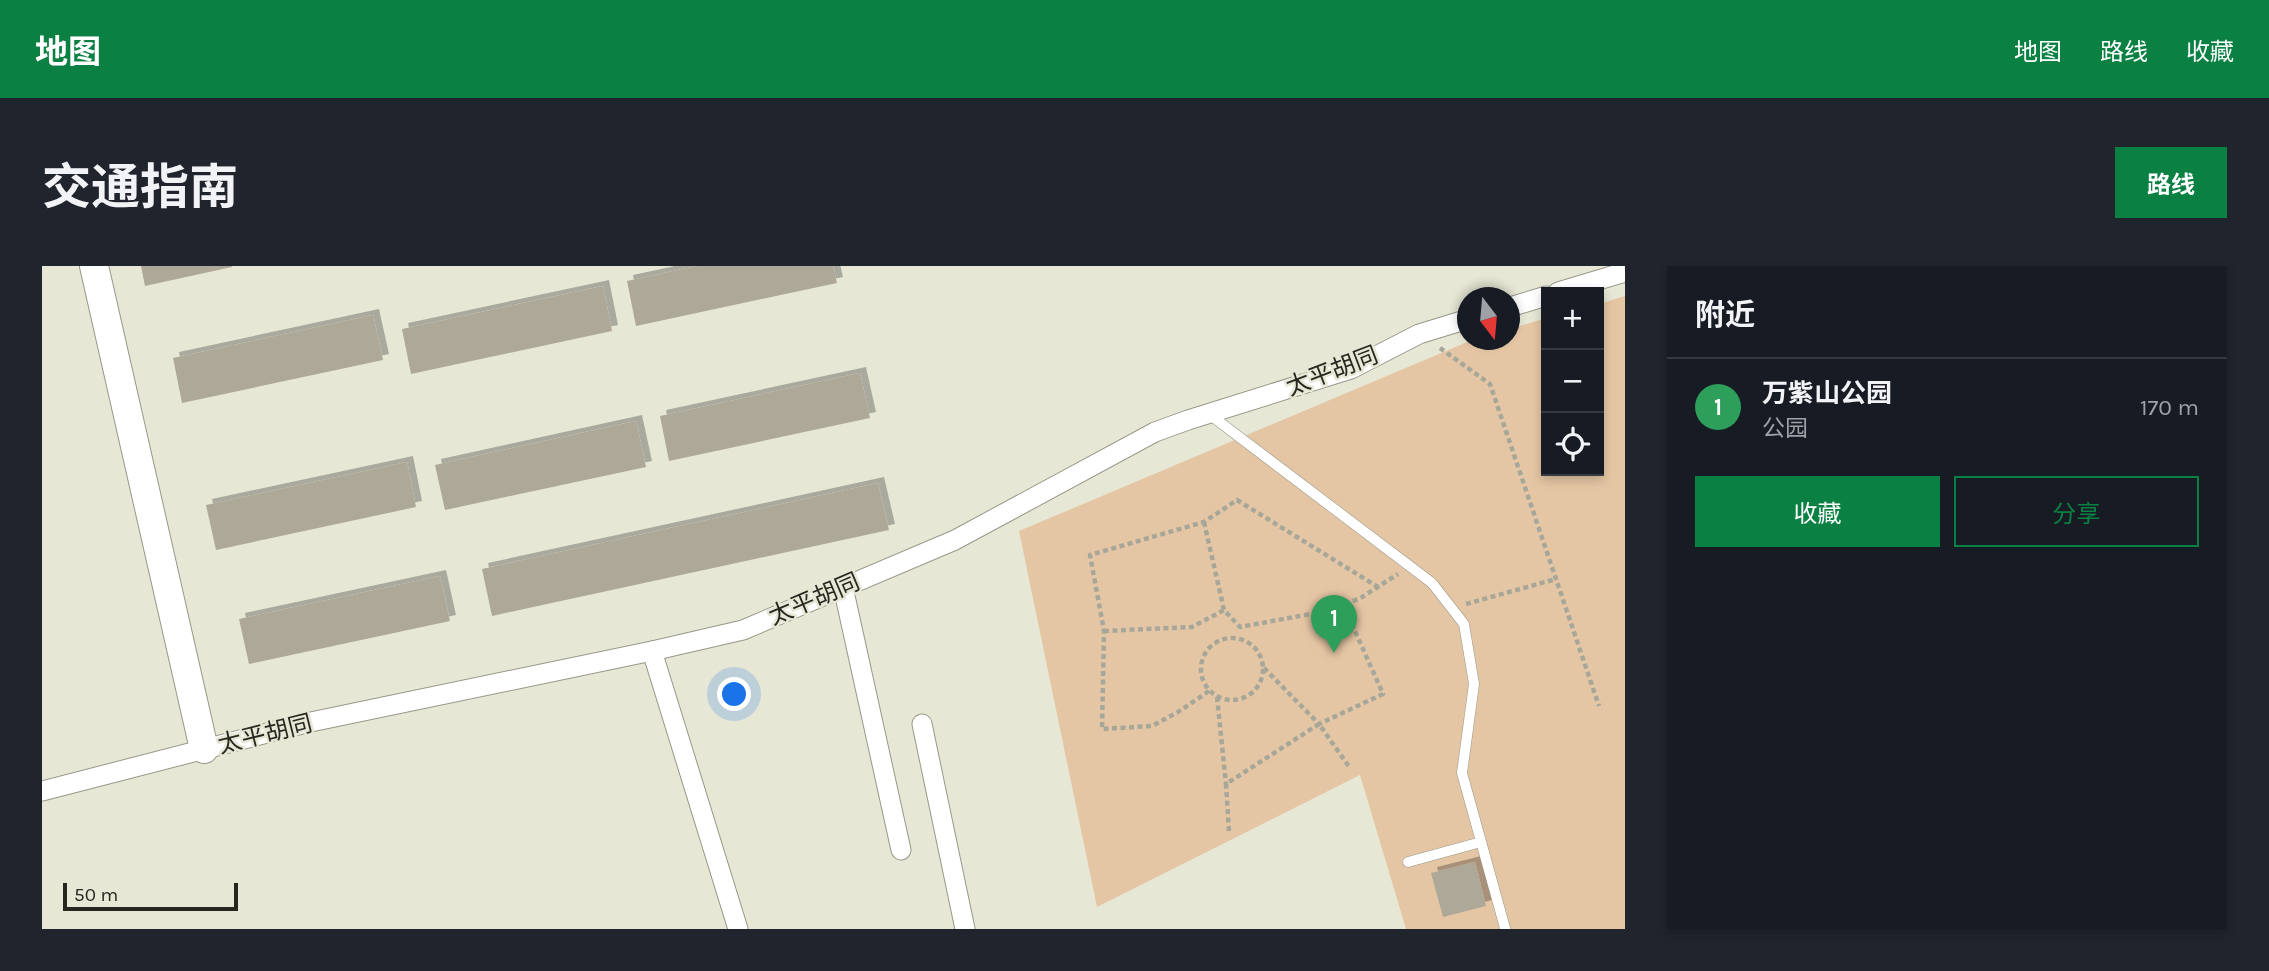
<!DOCTYPE html>
<html lang="zh">
<head>
<meta charset="utf-8">
<style>
  body { margin:0; font-family:Karla,"Noto Sans SC",sans-serif; background:#20242c; color:#f1f3f6 }
  .controls { position:absolute; right:21px; top:21px; display:grid; overflow:hidden; border-radius:0px; box-shadow:0 4px 10px #0003 }
  .controls button { width:63px; height:63px; display:grid; place-items:center; padding:0; border:0; border-bottom:2px solid #363941; background:#171b24; color:#f1f3f6; font:35px sans-serif }
  .compass { position:absolute; left:1415px; top:21px; width:63px; height:63px; border-radius:50%; background:#171b24; box-shadow:0 4px 10px #0003; rotate:164deg }
  .scale { position:absolute; left:21px; bottom:18px; width:175px; box-sizing:border-box; padding-left:7px; border:4px solid #272720; border-top:0; font-size:19px; line-height:24px; white-space:nowrap; color:#272720; -webkit-text-stroke:5px #e7e7d6; paint-order:stroke }
  .you { position:absolute; left:693px; top:429px; width:24px; height:24px; margin:-18px; border:5px solid #fff; border-radius:50%; background:#1a73e8; box-shadow:0 0 0 10px #1a73e833 }
  .badge { display:grid; place-items:center; width:46px; height:46px; border-radius:50%; background:#0b8043; color:#fff; font-size:23px; font-weight:700 }
  .pin { position:absolute; translate:-50% -58px; filter:drop-shadow(0 2px 4px #0008) }
  .pin::after { content:''; position:absolute; top:37px; width:24px; height:21px; background:inherit; clip-path:polygon(0 0,100% 0,50% 100%) }
  .list { margin:0; padding:0; list-style:none }
  h2 { display:flex; justify-content:space-between; align-items:center; height:91px; margin:0; padding:0 28px; font-size:30px }
  h2 small { font-size:23px; font-weight:400; color:#9ea1a6 }
  .list li { display:grid; grid-template-columns:46px 1fr auto; gap:21px; align-items:center; box-sizing:border-box; height:98px; padding:0 28px; border-top:2px solid #363941 }
  .list b { display:block; font-size:26px; white-space:nowrap }
  .list p { margin:0; font-size:23px; white-space:nowrap; color:#9ea1a6 }
  .list em { font-size:23px; font-style:normal; color:#9ea1a6 }
  .actions { display:flex; gap:14px; padding:21px 28px }
  .actions a { flex:1; padding:16px 0; border:2px solid #0b8043; border-radius:0px; text-align:center; font-size:24px; color:#0b8043 }
  .actions .main { background:#0b8043; color:#fff }
  .icon { flex:none; width:38px; height:38px; fill:none; stroke:currentColor; stroke-width:2; stroke-linecap:round; stroke-linejoin:round }
  .map { position:relative; flex:none; width:1583px; height:663px; overflow:hidden; border-radius:0px }
  header { display:flex; align-items:center; gap:42px; box-sizing:border-box; height:98px; padding:0 35px; background:#0b8043; color:#fff }
  header strong { font-size:33px }
  nav { display:flex; gap:38px; margin-inline-start:auto; font-size:24px }
  .intro { display:flex; align-items:center; justify-content:space-between; box-sizing:border-box; height:168px; padding:0 42px }
  h1 { margin:0; font-size:49px }
  .button { padding:18px 32px; border-radius:0px; background:#0b8043; color:#fff; font-size:24px; font-weight:700 }
  main { display:flex; gap:42px; padding:0 42px }
  aside { flex:1; background:#171b24; border-radius:0px; box-shadow:0 4px 10px #0003 }
  .map>svg:first-child { display:block }
</style>
</head>
<body>
<header>
<strong>地图</strong>
<nav><a>地图</a><a>路线</a><a>收藏</a></nav>
</header>
<div class="intro"><h1>交通指南</h1><a class="button">路线</a></div>
<main>
<div class="map">
<svg width="1583" height="663" viewBox="0 0 1583 663">
  <defs>
    <filter id="shadow"><feDropShadow dx="6" dy="-6" stdDeviation="0" flood-color="#0004"/></filter>
  </defs>
  <rect width="100%" height="100%" fill="#e7e7d6"/>
  <polygon fill="#e5c6a4" points="1583,30 1583,663 1364,663 1318,509 1055,641 977,265 1430,74 1468,74 1468,63 1504,52 1504,205 1557,205 1557,38"/>
  <g fill="#aea899" filter="url(#shadow)">
    <polygon points="99,0 190,0 190,1 103,20"/>
    <polygon points="655,0 791,0 795,17 594,60 585,15"/>
    <polygon points="561,20 570,65 369,108 360,63"/>
    <polygon points="331,49 341,94 140,137 131,92"/>
    <polygon points="818,107 828,152 627,195 618,150"/>
    <polygon points="594,155 604,201 403,244 393,199"/>
    <polygon points="365,196 374,241 174,284 164,239"/>
    <polygon points="836,217 847,264 450,350 440,303"/>
    <polygon points="398,310 408,355 207,398 197,353"/>
    <polygon points="1433,596 1444,640 1401,651 1389,607"/>
  </g>
  <g fill="none" stroke-linecap="round" stroke-linejoin="round">
    <defs>
      <g id="lane">
        <polyline points="1167,148 1390,317 1422,358 1432,418 1420,507 1463,662"/>
        <polyline points="1366,596 1439,576"/>
      </g>
      <g id="street">
        <polyline points="1516,26 1583,6"/>
        <polyline points="1468,41 1504,30"/>
        <polyline points="801,321 859,584"/>
        <polyline points="610,385 696,663"/>
        <polyline points="880,458 923,663"/>
        <polyline points="0,525 264,457 610,385 701,364 913,274 1113,166 1146,154 1309,103 1377,68 1426,53"/>
      </g>
      <polyline id="secondary" points="52,0 162,483"/>
    </defs>
    <use href="#lane" stroke="#989888" stroke-width="11"/>
    <use href="#street" stroke="#989888" stroke-width="21"/>
    <use href="#secondary" stroke="#989888" stroke-width="30"/>
    <g stroke="#a7a799" stroke-width="4.5" stroke-dasharray="5 3.5" stroke-linecap="butt">
      <polyline points="1398,82 1448,118 1557,440"/>
      <polyline points="1162,256 1182,344 1198,361 1274,347 1317,333 1356,308"/>
      <polyline points="1424,338 1514,313"/>
      <polyline points="1062,365 1150,361 1182,344"/>
      <circle cx="1190" cy="403" r="31"/>
      <polyline points="1222,402 1277,458 1341,428 1301,338"/>
      <polyline points="1167,425 1136,446 1110,460 1060,463 1062,365 1048,289 1162,256 1195,234 1336,321"/>
      <polyline points="1175,431 1184,518"/>
      <polyline points="1187,565 1184,518 1277,458 1308,502"/>
    </g>
    <use href="#lane" stroke="#fff" stroke-width="10"/>
    <use href="#street" stroke="#fff" stroke-width="19"/>
    <use href="#secondary" stroke="#fff" stroke-width="28"/>
  </g>
  <g text-anchor="middle" dominant-baseline="central" stroke-width="5" stroke-linejoin="round" paint-order="stroke">
    <g font-size="24" fill="#272720" stroke="#e7e7d6">
      <text transform="translate(1290 105) rotate(-21)">太平胡同</text>
      <text transform="translate(772 333) rotate(-23)">太平胡同</text>
      <text transform="translate(223 468) rotate(-14)">太平胡同</text>
    </g>
  </g>
</svg>
<div class="controls">
<button>+</button>
<button>−</button>
<button><svg class="icon" aria-label="locate" viewBox="0 0 24 24"><circle cx="12" cy="12" r="6"/><path d="M12 2v4M12 18v4M2 12h4M18 12h4"/></svg></button>
</div>
<svg class="compass" viewBox="-18 -18 36 36"><path d="M0-13l5 13h-10z" fill="#e53935"/><path d="M0 13l5-13h-10z" fill="#9ea1a6"/></svg>
<div class="scale">50 m</div>
<div class="you"></div>
<div class="pin badge" style="left:1292px;top:387px;background:#2e9e5b">1</div>
</div>
<aside>
<h2>附近<small></small></h2>
<ul class="list">
<li><span class="badge" style="background:#2e9e5b">1</span><div><b>万紫山公园</b><p>公园</p></div><em>170 m</em></li>
</ul>
<div class="actions"><a class="main">收藏</a><a>分享</a></div>
</aside>
</main>
</body>
</html>
